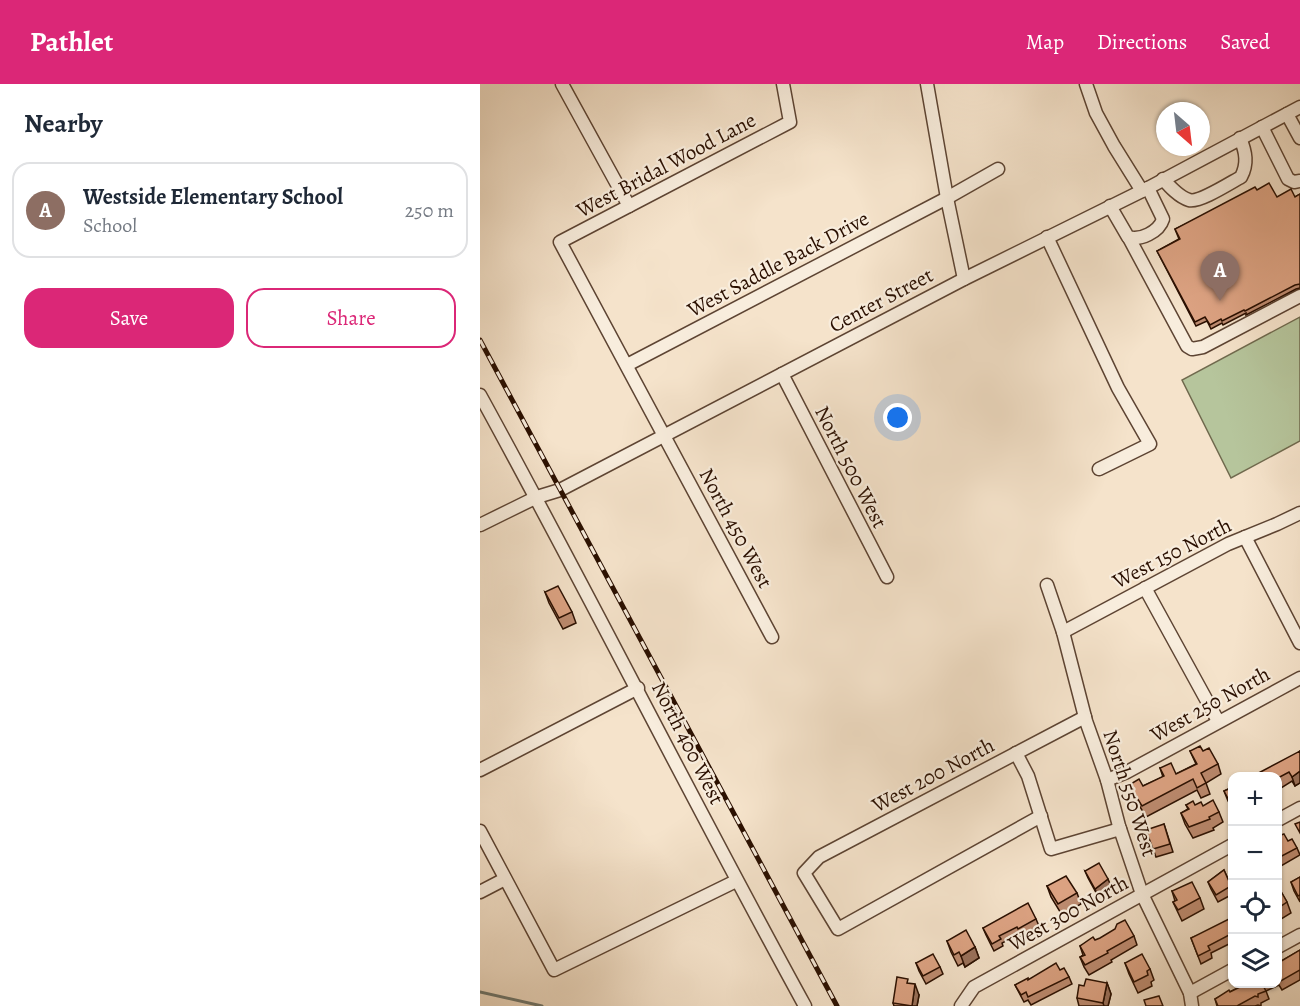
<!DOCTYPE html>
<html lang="en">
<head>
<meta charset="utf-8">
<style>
  body { margin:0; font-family:Alegreya,serif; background:#f6f6f7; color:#1f2937 }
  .controls { position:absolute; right:18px; bottom:18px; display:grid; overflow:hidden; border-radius:12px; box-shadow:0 2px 4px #0004 }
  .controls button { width:54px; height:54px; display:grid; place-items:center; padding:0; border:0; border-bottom:2px solid #e0e1e3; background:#fff; color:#1f2937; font:30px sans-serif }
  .compass { position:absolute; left:676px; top:18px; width:54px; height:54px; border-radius:50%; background:#fff; box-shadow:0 2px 4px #0004; rotate:152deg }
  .you { position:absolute; left:418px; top:334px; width:21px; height:21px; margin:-15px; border:4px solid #fff; border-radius:50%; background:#1a73e8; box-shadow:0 0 0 9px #1a73e833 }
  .badge { display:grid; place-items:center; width:39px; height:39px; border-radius:50%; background:#db2777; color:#fff; font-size:20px; font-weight:700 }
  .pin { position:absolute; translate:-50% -50px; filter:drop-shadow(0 2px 3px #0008) }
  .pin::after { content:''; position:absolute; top:32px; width:21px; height:18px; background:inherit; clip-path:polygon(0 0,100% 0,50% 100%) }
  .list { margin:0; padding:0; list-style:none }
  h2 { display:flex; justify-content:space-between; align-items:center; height:78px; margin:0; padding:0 24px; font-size:26px }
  h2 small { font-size:20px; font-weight:400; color:#747a83 }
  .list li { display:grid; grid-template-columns:39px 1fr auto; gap:18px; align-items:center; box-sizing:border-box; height:96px; margin:0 12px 12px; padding:0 12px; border:2px solid #e0e1e3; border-radius:18px }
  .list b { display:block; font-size:22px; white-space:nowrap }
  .list p { margin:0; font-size:20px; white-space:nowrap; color:#747a83 }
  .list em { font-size:20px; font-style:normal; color:#747a83 }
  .actions { display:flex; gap:12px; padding:18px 24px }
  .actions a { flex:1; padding:14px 0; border:2px solid #db2777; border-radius:18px; text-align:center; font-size:21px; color:#db2777 }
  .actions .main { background:#db2777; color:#fff }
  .icon { flex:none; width:33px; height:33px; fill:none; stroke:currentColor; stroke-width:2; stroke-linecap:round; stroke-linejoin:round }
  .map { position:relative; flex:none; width:820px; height:922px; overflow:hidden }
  header { display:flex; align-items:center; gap:36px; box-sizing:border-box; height:84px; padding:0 30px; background:#db2777; color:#fff }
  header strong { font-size:28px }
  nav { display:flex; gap:33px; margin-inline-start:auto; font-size:21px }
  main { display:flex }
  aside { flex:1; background:#fff }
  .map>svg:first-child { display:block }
</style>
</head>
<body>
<header>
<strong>Pathlet</strong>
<nav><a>Map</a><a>Directions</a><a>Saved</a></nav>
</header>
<main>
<aside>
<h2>Nearby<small></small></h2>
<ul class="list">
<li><span class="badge" style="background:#8d6e63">A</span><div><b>Westside Elementary School</b><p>School</p></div><em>250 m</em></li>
</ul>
<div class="actions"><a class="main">Save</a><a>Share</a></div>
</aside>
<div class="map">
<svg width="820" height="922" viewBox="0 0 820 922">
  <rect width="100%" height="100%" fill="#f5e3cb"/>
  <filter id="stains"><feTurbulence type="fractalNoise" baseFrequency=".00333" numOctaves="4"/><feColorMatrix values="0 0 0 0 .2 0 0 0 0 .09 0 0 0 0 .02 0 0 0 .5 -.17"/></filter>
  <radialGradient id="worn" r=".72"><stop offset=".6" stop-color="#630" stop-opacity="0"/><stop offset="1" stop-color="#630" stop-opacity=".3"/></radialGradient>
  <polygon fill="#b6c59c" stroke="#706a4e" stroke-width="1.5" points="820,233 820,357 751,394 702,296"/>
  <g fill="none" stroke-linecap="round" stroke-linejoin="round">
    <polyline stroke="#6e7870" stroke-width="3" points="0,908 62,922"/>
    <defs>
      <g id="minor">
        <polyline points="82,0 149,122"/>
        <polyline points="447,0 467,114 484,195"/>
        <polyline points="606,0 616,29 634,62 662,107"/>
        <polyline points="807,30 820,54"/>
        <polyline points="782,43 808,95 814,98 820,97"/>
        <path d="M 683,95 C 690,103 699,113 709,116 C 719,119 750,99 761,93 C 768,80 766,68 760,54"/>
        <path d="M 630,122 L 648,153 C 660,157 679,148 683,135 L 668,104"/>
        <polyline points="567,153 638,304 670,360 619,385"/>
        <polyline points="649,154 707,262 712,265 723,263 820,212"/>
        <polyline points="147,281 467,114 518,85"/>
        <polyline points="302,290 407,493"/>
        <path d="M 0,311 C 111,513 214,720 325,922"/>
        <polyline points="0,441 57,413 80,406 484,195 668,104 820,23"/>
        <polyline points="765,453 820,559"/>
        <polyline points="567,501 583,548 606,637 627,696 639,742 662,810 710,909 712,922"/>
        <polyline points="665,504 738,637"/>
        <polyline points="583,548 748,460 797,440 820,429"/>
        <polyline points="292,553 80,158 310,38 303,0"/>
        <polyline points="536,669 548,692 571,765 640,745"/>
        <polyline points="0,686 158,604"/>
        <polyline points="627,696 647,688 820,594"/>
        <polyline points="561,732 358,845 324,789 339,773 605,633"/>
        <polyline points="798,736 820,724"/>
        <polyline points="0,747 74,886 256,797"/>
        <polyline points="0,808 25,795"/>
        <polyline points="798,863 820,851"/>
        <polyline points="710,909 752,886"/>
        <polyline points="481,922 494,903 752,761"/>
      </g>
    </defs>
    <use href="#minor" stroke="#5d4433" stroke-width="15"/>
    <use href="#minor" stroke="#f8eddd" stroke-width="12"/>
    <defs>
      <polyline id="rail" points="0,256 357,922"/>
    </defs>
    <use href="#rail" stroke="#2a0f00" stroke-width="5"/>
    <use href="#rail" stroke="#f8eddd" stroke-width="3" stroke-dasharray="9" stroke-linecap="butt"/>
  </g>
  <g fill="#be8c71" stroke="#2a0f00" stroke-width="1.5">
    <polygon points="777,106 797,113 815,113 820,110 820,204 816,205 766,231 766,229 743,241 742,239 731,245 727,237 716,242 677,167 699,155 695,145"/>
    <polygon points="65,508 92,528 96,539 83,545 69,519"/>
    <polygon points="710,667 723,667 738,680 741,690 726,699 730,710 721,714 717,706 666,733 653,711 649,701 663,702 683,693 680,684 696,690 716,680"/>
    <polygon points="820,667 820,699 815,702 812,697 798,706 798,693"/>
    <polygon points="753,703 753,725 748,717 744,707"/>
    <polygon points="706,721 723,722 739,728 743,738 733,744 734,746 713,754 705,740 701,729 708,725"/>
    <polygon points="684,740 693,768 676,773 667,749"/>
    <polygon points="798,752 808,757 817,764 820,771 801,782 798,776"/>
    <polygon points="744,786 753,806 753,810 738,818 731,805 728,798"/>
    <polygon points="605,787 631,802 618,812 608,794"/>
    <polygon points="820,793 820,818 814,807 811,798"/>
    <polygon points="567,802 597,809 601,820 582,831 571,813"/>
    <polygon points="798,803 807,818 811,829 798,837"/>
    <polygon points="692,807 720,814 724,825 702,837 693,818 695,817"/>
    <polygon points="556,835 559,842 540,853 539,850 522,859 523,862 514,867 506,851 503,844"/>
    <polygon points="753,837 753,861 751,859 731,869 732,874 721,880 711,854"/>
    <polygon points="654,852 657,861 631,876 632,878 609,891 604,883 600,873 603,871 600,862 615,856"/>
    <polygon points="467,857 495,863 499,874 485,883 483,879 478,882 471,868"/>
    <polygon points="820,866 820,896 802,906 799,901 786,907 789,915 781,919 781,922 778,921 775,922 737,922 735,915 764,901 764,900 798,900 798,879"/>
    <polygon points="436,879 460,883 463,890 446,900 439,887"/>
    <polygon points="645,879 670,885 674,896 671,898 672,902 658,909 649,890"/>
    <polygon points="580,886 589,893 592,900 551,921 548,916 544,918 535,901 548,896"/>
    <polygon points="627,899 631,910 628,922 599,922 597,914 604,902"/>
    <polygon points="439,911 437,922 414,922 413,919"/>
  </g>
  <g fill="#9b725c" stroke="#2a0f00" stroke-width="1.5">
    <polygon points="820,687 820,699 815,702 812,693"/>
    <polygon points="628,795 631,802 618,812 615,805"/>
    <polygon points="495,863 499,874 485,883 481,872"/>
    <polygon points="627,899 631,910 628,922 624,922 623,919"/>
    <polygon points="435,900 439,911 437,922 432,922"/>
  </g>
  <g fill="#dda383" stroke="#2a0f00" stroke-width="1.5">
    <polygon points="789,99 797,113 811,105 815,113 820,110 820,200 815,201 765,227 764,226 742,237 741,235 730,241 725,233 715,238 677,167 700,155 695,145 775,103 777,106"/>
    <polygon points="78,502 92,528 79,534 65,508"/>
    <polygon points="720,662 723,667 729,664 738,680 721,689 726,699 717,704 713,695 662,722 649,701 659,695 663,702 684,692 680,684 691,679 696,690 717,680 710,667"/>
    <polygon points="820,667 820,687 812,693 809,688 798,694 798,693 771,693"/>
    <polygon points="753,703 753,722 752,722 744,707"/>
    <polygon points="733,716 739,728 729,733 730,735 709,743 701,729 709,725 706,721 713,717 715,721 721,718 723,722"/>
    <polygon points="820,738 820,749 815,740"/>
    <polygon points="684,740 690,760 673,765 667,749 670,748 669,745"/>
    <polygon points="804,750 808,757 812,755 817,764 798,774 798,752"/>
    <polygon points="619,779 628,795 615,805 605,787"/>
    <polygon points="744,786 751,802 736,811 728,798"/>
    <polygon points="586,792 597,809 578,820 567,802"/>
    <polygon points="820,793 820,811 818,812 811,798"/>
    <polygon points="712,798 720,814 698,826 693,818 697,816 692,807"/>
    <polygon points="798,802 807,818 798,824"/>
    <polygon points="548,819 556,835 538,845 537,843 519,852 521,855 512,860 503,844"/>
    <polygon points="751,834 753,837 753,852 750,853 749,851 728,862 730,866 718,872 711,854"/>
    <polygon points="645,836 654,852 627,867 628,869 605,881 600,873 605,871 600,862 613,853 615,856 620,854 635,845 637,840"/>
    <polygon points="486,846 495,863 481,872 479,868 474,871 467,857"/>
    <polygon points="820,866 820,886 799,898 798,896 798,879"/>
    <polygon points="453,870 460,883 443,892 436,879"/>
    <polygon points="662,870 670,885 667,887 668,891 654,898 645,879"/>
    <polygon points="576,879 580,886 584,884 589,893 548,913 546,908 541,911 535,901 548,894 548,896"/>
    <polygon points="417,893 428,895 427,899 435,900 432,922 413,919"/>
    <polygon points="606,895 627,899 623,919 597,914 599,901 604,902"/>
    <polygon points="764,900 782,900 786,907 778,910 778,913 775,912 757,922 738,922 735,915 749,906 750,908 764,901"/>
    <polygon points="679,912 683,922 666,922 664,916"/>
  </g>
  <g text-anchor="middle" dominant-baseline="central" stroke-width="4.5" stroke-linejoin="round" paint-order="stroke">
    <g font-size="21" fill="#2a0f00" stroke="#f8eddd">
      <text transform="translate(186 81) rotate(-28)">West Bridal Wood Lane</text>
      <text transform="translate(298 180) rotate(-28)">West Saddle Back Drive</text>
      <text transform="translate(401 216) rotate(-28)">Center Street</text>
      <text transform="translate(371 383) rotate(63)">North 500 West</text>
      <text transform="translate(256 444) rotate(62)">North 450 West</text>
      <text transform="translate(692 469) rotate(-27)">West 150 North</text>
      <text transform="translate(730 620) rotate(-29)">West 250 North</text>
      <text transform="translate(208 659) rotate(63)">North 400 West</text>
      <text transform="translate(453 691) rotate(-28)">West 200 North</text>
      <text transform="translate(650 709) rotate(72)">North 550 West</text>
      <text transform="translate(588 829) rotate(-29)">West 300 North</text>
    </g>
  </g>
  <rect width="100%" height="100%" filter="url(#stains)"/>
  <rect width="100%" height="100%" fill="url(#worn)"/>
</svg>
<div class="controls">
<button>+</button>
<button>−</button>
<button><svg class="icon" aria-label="locate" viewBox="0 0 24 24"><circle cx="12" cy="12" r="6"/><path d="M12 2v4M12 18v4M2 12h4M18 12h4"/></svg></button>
<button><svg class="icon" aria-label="layers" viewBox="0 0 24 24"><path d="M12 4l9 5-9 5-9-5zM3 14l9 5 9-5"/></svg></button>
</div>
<svg class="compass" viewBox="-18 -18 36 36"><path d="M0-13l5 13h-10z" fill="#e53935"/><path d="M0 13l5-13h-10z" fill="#747a83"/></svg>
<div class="you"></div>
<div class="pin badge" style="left:740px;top:217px;background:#8d6e63">A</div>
</div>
</main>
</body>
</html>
